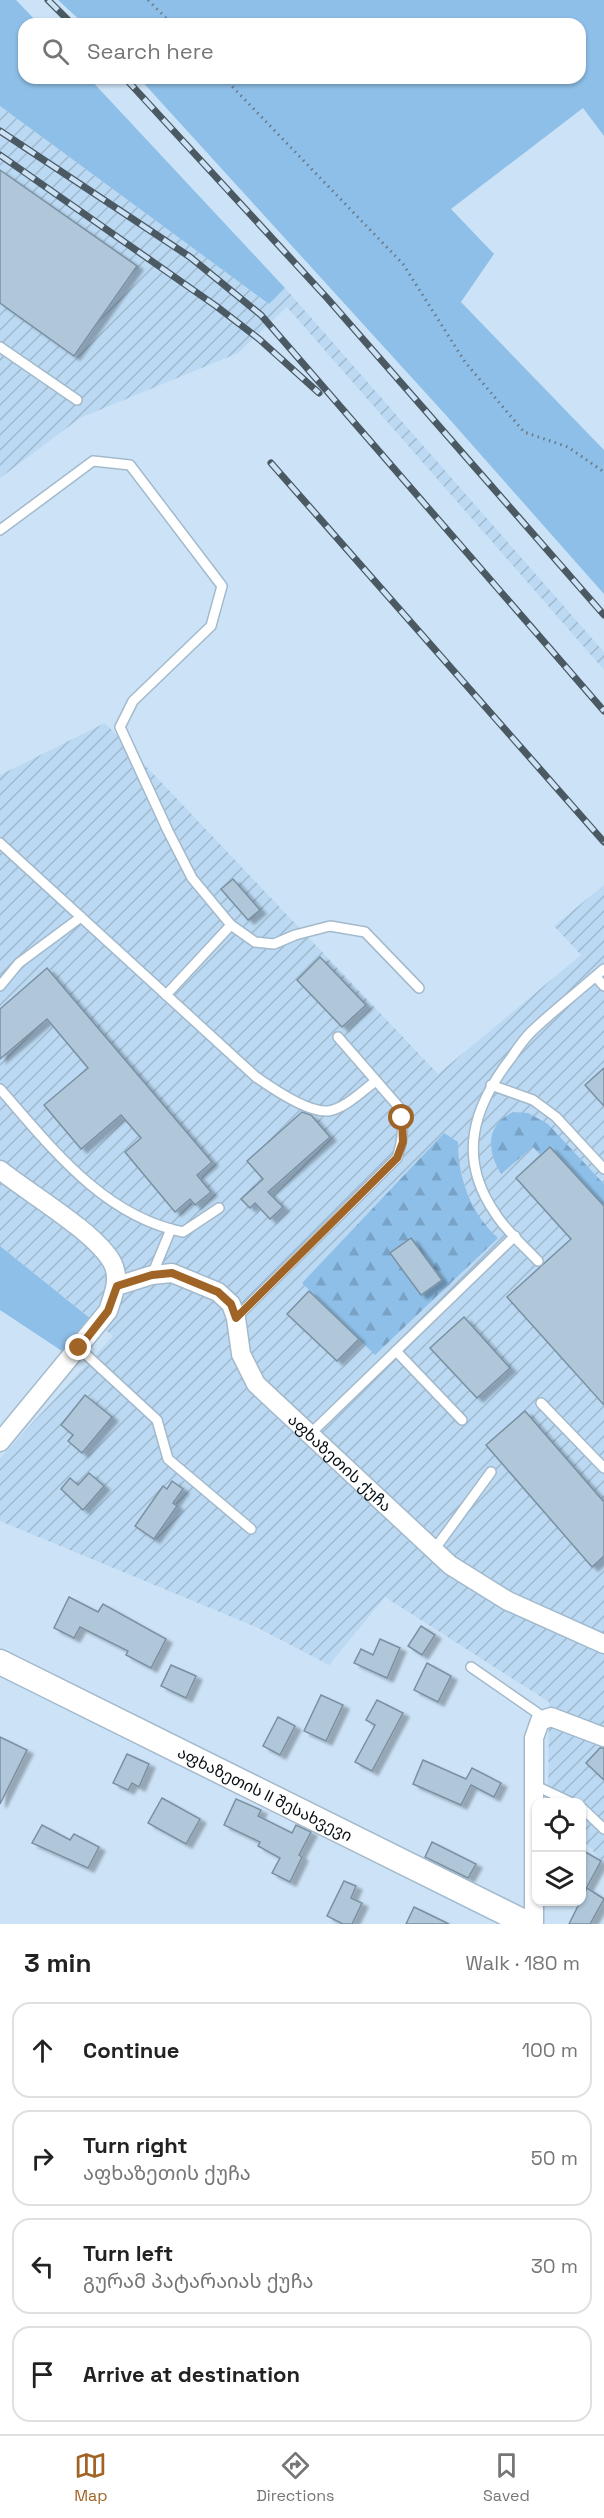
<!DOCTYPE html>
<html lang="en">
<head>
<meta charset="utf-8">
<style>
  body { margin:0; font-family:"Space Grotesk","Noto Sans Georgian",sans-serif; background:#f6f6f6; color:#222 }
  .controls { position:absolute; right:18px; bottom:18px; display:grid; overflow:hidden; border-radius:12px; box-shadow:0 2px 4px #0004 }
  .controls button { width:54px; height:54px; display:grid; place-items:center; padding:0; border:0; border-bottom:2px solid #e0e0e0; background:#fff; color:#222; font:30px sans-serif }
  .stop { position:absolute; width:18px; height:18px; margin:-14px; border:4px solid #a06526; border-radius:50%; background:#fff }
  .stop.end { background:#a06526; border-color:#fff; box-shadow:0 2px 6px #0008 }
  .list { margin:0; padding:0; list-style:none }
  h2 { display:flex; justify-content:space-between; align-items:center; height:78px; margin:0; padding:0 24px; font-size:26px }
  h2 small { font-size:20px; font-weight:400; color:#767676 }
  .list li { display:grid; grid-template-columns:39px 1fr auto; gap:18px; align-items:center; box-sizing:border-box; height:96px; margin:0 12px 12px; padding:0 12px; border:2px solid #e0e0e0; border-radius:18px }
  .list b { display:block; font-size:22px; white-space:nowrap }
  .list p { margin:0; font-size:20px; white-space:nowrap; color:#767676 }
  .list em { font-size:20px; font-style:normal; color:#767676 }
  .icon { flex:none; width:33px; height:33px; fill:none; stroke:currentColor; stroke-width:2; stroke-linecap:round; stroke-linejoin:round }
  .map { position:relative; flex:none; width:604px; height:1924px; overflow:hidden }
  .search { position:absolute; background:#fff; box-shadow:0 2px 4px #0004; left:18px; right:18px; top:18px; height:66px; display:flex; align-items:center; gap:15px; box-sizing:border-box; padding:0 21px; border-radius:18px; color:#767676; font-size:22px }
  .sheet { height:510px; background:#fff }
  nav { display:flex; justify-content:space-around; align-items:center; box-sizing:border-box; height:84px; border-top:2px solid #e0e0e0; background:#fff; font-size:16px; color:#767676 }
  nav a { display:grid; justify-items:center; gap:3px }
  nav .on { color:#a06526 }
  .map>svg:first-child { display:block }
</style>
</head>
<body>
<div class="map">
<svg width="604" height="1924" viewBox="0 0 604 1924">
  <defs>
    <pattern id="industrial-furrows" width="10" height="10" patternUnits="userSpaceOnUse" patternTransform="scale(1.5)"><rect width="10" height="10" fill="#bbd9f2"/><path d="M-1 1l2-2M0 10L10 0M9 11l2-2" fill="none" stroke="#9fb9cf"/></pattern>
    <pattern id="forest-firs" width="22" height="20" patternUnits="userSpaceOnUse" patternTransform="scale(1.5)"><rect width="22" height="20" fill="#8ebfe8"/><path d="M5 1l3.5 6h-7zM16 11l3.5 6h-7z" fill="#79a3c6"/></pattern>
    <filter id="shadow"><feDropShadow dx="6" dy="4" stdDeviation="1.5" flood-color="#0004"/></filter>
  </defs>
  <rect width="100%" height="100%" fill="#cce3f7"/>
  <g fill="url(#industrial-furrows)" fill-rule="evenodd">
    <polygon points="0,106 269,304 285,288 604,652 604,670 287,307 238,353 80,418 0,478"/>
    <path d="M 105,723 L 438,1074 L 581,955 L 554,926 L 604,885 L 604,1184 L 548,1124 L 533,1147 L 604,1225 L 604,1863 L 582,1839 L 582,1802 L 548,1802 L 549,1702 L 385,1597 L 329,1665 L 256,1627 L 0,1521 L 0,1458 L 113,1336 L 0,1246 L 0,775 ZM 458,1142 L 458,1157 L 465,1188 L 481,1223 L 375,1354 L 302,1282 Z"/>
  </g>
  <g fill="#8ebfe8">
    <polygon points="0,0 16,0 39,24 24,24 24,78 89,78 285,288 269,304 0,106"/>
    <polygon points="58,0 604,0 604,136 583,108 451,209 494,254 461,302 604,450 604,594 444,413 139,78 580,78 580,24 84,24"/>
    <polygon points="0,1246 91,1319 65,1353 0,1310"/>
  </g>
  <g fill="url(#forest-firs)">
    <path d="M 513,1112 L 528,1113 L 548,1124 L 604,1184 L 604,1225 L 533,1147 L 501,1174 C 487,1151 485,1125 513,1112 Z"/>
    <path d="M 444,1133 L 458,1142 C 458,1178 471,1214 498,1238 L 375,1355 L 302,1283 Z"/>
  </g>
  <g fill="#b0c7da" stroke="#7a90a2" stroke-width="1.5" filter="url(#shadow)">
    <polygon points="0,170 137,266 74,356 0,303"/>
    <polygon points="233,879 260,910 248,920 221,889"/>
    <polygon points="320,957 366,1005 342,1027 297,980"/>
    <polygon points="47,968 212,1162 197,1175 211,1192 195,1205 190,1199 175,1212 125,1152 141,1138 121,1115 81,1149 44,1105 88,1068 47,1019 0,1059 0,1009"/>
    <polygon points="604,1068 604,1106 585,1085"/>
    <polygon points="302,1112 311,1115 330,1137 268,1192 283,1207 270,1219 255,1203 250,1208 241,1199 263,1179 247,1161"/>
    <polygon points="550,1147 604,1206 604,1405 507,1297 571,1239 516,1178"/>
    <polygon points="411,1238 442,1280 421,1295 390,1253"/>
    <polygon points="309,1291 359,1339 337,1361 287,1314"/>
    <polygon points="464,1317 510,1368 477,1398 430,1348"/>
    <polygon points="85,1395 112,1417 82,1453 68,1441 73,1435 61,1425"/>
    <polygon points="525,1411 604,1502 604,1556 592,1567 486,1445"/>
    <polygon points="89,1473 104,1486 83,1510 61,1489 70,1478 78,1485"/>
    <polygon points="172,1481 183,1489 173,1503 177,1506 154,1539 135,1526 163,1486 167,1489"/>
    <polygon points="69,1597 98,1612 103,1604 166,1639 151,1668 126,1655 128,1651 80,1627 74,1638 54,1628"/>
    <polygon points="421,1626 435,1635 422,1655 408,1646"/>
    <polygon points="380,1639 400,1648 387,1678 354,1663 361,1649 373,1655"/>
    <polygon points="427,1663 451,1676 438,1702 414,1690"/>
    <polygon points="171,1665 196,1676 186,1698 161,1686"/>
    <polygon points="321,1695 343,1705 326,1741 304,1731"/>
    <polygon points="377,1700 403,1713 372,1771 355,1762 375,1725 366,1720"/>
    <polygon points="278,1717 295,1726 280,1755 263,1746"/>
    <polygon points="0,1737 27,1750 0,1804"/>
    <polygon points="600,1748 604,1748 604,1780 586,1763"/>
    <polygon points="127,1754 149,1764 139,1787 132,1783 128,1790 113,1783"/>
    <polygon points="423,1760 466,1779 472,1768 501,1783 494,1797 471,1785 461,1805 413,1784"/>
    <polygon points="162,1798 200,1819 186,1844 148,1823"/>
    <polygon points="236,1799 261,1810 258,1816 292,1833 296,1825 311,1832 299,1855 302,1857 290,1882 272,1873 280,1858 258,1846 260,1842 224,1825"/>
    <polygon points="42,1825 70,1840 74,1834 99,1847 88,1868 32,1843"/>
    <polygon points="432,1842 476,1864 468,1878 425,1857"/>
    <polygon points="582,1850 601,1861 582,1896"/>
    <polygon points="344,1881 356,1886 351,1898 362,1903 352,1924 343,1924 327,1916"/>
    <polygon points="587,1888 604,1899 590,1924 569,1924"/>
    <polygon points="414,1907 449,1924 406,1924"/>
  </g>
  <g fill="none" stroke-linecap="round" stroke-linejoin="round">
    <defs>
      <g id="lane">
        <polyline points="0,347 77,400"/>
        <polyline points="0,530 93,461 130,465 222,586 211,626 133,701 120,727 168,831 192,878 231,925"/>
        <path d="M 0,843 L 256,1077 C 273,1089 308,1113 328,1111 C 345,1109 363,1090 376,1081"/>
        <polyline points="596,977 604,986"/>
        <polyline points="0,986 19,963 81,917"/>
        <polyline points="166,995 231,925 255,942 274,944 295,935 330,926 365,932 419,988"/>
        <polyline points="491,1085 533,1100 556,1117 604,1169"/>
        <path d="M 0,1089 C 51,1147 103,1216 183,1232 L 219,1208"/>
        <path d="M 538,1261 C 524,1246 506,1231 495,1213 C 457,1158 473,1107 511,1058 C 517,1049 523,1040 531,1032 C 554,1010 580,990 604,969"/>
        <polyline points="152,1275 171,1229"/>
        <path d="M 236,1318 L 397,1158 C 403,1140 405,1124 398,1106 L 338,1037"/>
        <polyline points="79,1348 157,1420 168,1459 251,1529"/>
        <polyline points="396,1351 462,1420"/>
        <polyline points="541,1403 604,1468"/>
        <polyline points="309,1435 515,1236"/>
        <polyline points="434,1550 491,1472"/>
        <polyline points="471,1667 546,1719"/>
        <polyline points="534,1785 570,1802"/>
        <polyline points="582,1808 604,1829"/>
      </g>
      <g id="street">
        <path d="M 0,1170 C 30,1194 94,1231 112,1262 C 121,1278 113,1296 108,1311 L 0,1442"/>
        <path id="s1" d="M 117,1286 L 152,1275 L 172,1273 L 218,1292 L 231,1304 L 236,1318 L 241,1354 L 256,1384 L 450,1565 L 508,1601 L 604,1644"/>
        <polyline points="534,1924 534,1738 540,1721 551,1717 604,1737"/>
      </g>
      <g id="secondary">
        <path id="s2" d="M 0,1662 L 528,1924"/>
      </g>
    </defs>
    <use href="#lane" stroke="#a3b9cc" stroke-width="12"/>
    <use href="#street" stroke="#a3b9cc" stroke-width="21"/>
    <use href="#secondary" stroke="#a3b9cc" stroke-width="27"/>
    <g stroke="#6a7a87" stroke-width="3" stroke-dasharray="1.5 4.5" stroke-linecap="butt">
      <polyline points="148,0 172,24"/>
      <polyline points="224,78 403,264 465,362 524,432 568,447 604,472"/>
    </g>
    <use href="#lane" stroke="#fff" stroke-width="9"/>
    <use href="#street" stroke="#fff" stroke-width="18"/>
    <use href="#secondary" stroke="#fff" stroke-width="24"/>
    <defs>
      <g id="rail">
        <polyline points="48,0 72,24"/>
        <polyline points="125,78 327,298 604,615"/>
        <polyline points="0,131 190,257 261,315 604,711"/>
        <polyline points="0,155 216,306 259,339 319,393"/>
        <polyline points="271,463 604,842"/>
      </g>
    </defs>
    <use href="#rail" stroke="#4b5963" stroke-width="7"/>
    <use href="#rail" stroke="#cce3f7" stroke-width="4.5" stroke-dasharray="14" stroke-linecap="butt"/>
  </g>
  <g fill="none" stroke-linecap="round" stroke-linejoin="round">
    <polyline stroke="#a06526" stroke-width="8" points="79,1348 108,1311 117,1286 152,1275 172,1273 218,1292 231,1304 236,1318 397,1158 403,1142 402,1118"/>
  </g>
  <g text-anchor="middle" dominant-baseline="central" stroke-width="4.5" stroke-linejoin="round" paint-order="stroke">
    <g font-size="16" fill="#081016" stroke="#cce3f7">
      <text stroke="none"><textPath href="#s1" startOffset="324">აფხაზეთის ქუჩა</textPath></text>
      <text stroke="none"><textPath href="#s2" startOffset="296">აფხაზეთის II შესახვევი</textPath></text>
    </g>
  </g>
</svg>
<div class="controls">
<button><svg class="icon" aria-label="locate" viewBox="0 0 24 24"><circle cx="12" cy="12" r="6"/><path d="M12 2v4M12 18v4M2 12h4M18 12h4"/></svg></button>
<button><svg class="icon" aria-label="layers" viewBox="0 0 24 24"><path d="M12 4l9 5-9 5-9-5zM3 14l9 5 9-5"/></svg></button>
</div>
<div class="stop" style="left:402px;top:1118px"></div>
<div class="stop end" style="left:79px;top:1348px"></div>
<div class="search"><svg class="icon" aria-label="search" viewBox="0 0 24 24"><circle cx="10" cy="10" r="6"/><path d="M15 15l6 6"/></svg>Search here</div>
</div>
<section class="sheet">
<h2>3 min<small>Walk · 180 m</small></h2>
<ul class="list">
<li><svg class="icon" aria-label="ahead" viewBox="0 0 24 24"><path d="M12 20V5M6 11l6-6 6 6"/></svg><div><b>Continue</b></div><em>100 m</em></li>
<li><svg class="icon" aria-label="right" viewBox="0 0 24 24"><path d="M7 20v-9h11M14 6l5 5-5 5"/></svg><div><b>Turn right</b><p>აფხაზეთის ქუჩა</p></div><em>50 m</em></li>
<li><svg class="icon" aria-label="left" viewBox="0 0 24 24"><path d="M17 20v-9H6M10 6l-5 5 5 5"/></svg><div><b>Turn left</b><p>გურამ პატარაიას ქუჩა</p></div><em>30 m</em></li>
<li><svg class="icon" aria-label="arrive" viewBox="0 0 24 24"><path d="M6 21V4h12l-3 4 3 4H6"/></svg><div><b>Arrive at destination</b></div></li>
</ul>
</section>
<nav>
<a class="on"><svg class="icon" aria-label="map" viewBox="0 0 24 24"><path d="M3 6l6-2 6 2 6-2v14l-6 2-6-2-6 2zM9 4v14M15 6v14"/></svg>Map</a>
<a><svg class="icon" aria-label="directions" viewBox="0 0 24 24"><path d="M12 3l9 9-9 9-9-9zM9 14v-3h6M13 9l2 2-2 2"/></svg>Directions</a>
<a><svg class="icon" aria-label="saved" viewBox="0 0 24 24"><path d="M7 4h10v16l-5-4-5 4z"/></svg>Saved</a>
</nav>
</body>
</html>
